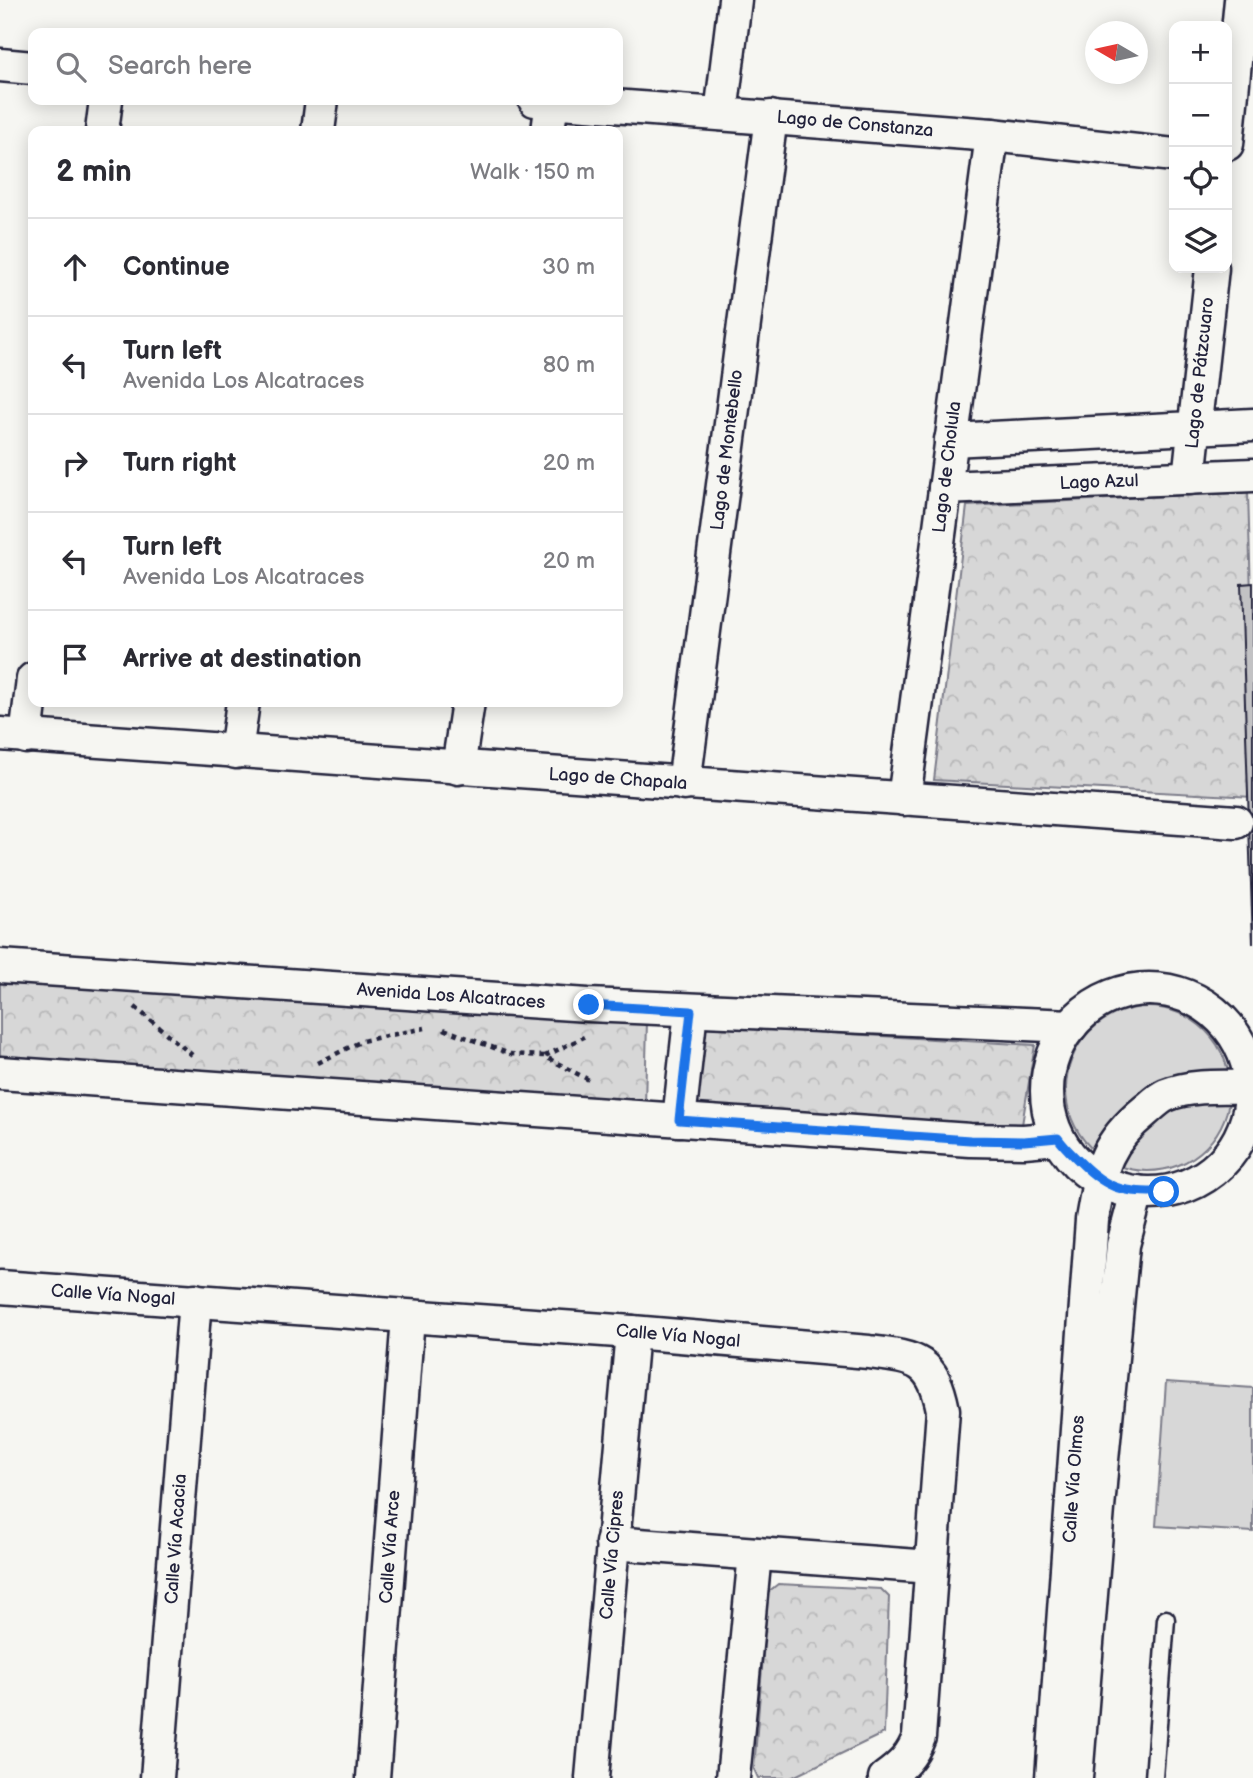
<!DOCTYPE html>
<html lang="en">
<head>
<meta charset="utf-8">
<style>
  body { margin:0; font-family:"Balsamiq Sans",sans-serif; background:#f7f7f7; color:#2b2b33 }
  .controls { position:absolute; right:21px; top:21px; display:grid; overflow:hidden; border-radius:14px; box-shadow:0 4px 18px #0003 }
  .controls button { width:63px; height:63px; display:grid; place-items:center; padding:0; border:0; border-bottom:2px solid #e1e1e2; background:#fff; color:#2b2b33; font:35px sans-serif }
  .compass { position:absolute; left:1085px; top:21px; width:63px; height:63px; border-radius:50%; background:#fff; box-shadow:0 4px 18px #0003; rotate:279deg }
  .stop { position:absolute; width:21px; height:21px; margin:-16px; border:5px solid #1a73e8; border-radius:50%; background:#fff }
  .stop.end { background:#1a73e8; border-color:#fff; box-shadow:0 2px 7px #0008 }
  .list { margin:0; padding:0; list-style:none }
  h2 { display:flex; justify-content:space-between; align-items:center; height:91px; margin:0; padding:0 28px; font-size:30px }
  h2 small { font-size:23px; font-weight:400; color:#7c7c81 }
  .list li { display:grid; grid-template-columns:46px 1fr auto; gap:21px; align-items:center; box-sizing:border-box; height:98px; padding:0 28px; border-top:2px solid #e1e1e2 }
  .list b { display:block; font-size:26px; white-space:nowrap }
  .list p { margin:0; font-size:23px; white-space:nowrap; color:#7c7c81 }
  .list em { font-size:23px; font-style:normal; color:#7c7c81 }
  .icon { flex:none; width:38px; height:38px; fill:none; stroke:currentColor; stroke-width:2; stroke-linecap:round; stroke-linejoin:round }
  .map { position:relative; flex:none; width:1253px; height:1778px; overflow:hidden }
  .search { position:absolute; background:#fff; box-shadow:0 4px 18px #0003; left:28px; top:28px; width:595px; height:77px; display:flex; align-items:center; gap:18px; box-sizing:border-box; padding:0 24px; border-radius:14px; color:#7c7c81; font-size:26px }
  .panel { position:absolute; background:#fff; box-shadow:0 4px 18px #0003; left:28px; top:126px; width:595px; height:581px; border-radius:14px }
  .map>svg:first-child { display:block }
</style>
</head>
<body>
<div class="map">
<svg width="1253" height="1778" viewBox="0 0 1253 1778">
  <defs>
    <pattern id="forest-crowns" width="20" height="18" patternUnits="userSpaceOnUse" patternTransform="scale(1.75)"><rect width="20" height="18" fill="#d7d7d7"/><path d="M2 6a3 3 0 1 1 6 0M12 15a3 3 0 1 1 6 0" fill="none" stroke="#b8b8b9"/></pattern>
  </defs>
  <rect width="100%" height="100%" fill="#f6f6f2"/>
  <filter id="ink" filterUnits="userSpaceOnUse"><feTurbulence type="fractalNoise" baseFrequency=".0143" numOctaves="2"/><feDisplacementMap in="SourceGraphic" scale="14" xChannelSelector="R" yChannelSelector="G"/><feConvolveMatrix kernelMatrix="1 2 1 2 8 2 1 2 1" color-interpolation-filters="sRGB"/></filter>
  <g filter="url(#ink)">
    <g fill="#d7d7d7" stroke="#7c7c89" stroke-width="2">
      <circle cx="1148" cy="1089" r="82"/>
      <polygon points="1166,1382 1253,1388 1253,1532 1156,1526"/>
    </g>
    <g fill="url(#forest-crowns)" stroke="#7c7c89" stroke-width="2">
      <polygon points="1248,492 1253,663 1253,797 934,780 967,506"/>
      <polygon points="0,982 647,1020 645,1107 0,1062"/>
      <polygon points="692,1025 1035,1045 1021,1131 686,1105"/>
      <polygon points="778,1584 881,1589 889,1597 884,1733 791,1778 758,1778 754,1769 768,1592"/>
    </g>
    <polygon fill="#c2c2c4" stroke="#22223b" stroke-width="2" points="1253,583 1253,944 1241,584"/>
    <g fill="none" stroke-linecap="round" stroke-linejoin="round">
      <defs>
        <polyline id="service" points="1154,1778 1166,1619"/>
        <g id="minor">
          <polyline points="0,65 33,68"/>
          <polyline points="535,100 992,135 1174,155"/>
          <polyline points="721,114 735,0"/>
          <polyline points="102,131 106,100"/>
          <polyline points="318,131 322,100"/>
          <polyline points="548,131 552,101"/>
          <polyline points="1227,144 1241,0"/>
          <polyline points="951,440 1253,425"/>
          <polyline points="1189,478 1212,268"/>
          <polyline points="945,488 1253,475"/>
          <polyline points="0,734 1236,822"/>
          <polyline points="26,737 33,679"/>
          <polyline points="236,752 243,702"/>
          <polyline points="458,768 468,702"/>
          <polyline points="684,784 771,117"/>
          <polyline points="904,799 992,135"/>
          <polyline points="0,966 588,1005 1071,1026"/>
          <circle cx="1149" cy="1091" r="102"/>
          <polyline points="0,1073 970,1140 1024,1141 1058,1138"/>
          <polyline points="679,1120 691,1011"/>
          <path d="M 0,1287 L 632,1332 L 869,1352 C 916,1358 933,1359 943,1410 L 919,1737 C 912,1756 902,1766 885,1778"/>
          <polyline points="612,1543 931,1567"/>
          <polyline points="157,1778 195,1300"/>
          <polyline points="373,1778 408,1317"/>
          <polyline points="592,1778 632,1332"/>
          <polyline points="733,1778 755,1554"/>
          <path d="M 1052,1778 L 1092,1220 C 1101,1169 1103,1145 1145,1111 C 1151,1106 1159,1098 1166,1095 C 1192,1084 1226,1087 1253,1087"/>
          <polyline points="1076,1778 1102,1460 1123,1245 1137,1192"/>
        </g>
      </defs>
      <use href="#service" stroke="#22223b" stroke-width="21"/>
      <use href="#minor" stroke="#22223b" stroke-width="37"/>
      <g stroke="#22223b" stroke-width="4.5" stroke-dasharray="5 5" stroke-linecap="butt">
        <polyline points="135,1007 192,1055"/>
        <polyline points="444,1029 510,1054 544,1056 589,1080"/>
        <polyline points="545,1056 584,1037"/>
        <polyline points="318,1063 362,1041 425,1028"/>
      </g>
      <use href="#service" stroke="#f6f6f2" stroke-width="16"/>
      <use href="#minor" stroke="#f6f6f2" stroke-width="32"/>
    </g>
  </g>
  <g fill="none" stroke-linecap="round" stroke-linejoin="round" filter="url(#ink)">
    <path stroke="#1a73e8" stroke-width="9" d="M 589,1005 L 691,1011 L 679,1120 L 970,1140 L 1024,1141 L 1058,1138 C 1064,1147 1072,1154 1080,1162 C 1109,1191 1124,1192 1164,1192"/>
  </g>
  <g text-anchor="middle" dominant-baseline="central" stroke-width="7" stroke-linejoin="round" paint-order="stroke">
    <g font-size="18" fill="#22223b" stroke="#f6f6f2">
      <text transform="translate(855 124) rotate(5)">Lago de Constanza</text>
      <text transform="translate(1200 373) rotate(-84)">Lago de Pátzcuaro</text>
      <text transform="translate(727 450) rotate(-83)">Lago de Montebello</text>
      <text transform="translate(947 467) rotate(-83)">Lago de Cholula</text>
      <text transform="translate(1099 482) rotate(-2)">Lago Azul</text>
      <text transform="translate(618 779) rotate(4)">Lago de Chapala</text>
      <text transform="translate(451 996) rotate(4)">Avenida Los Alcatraces</text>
      <text transform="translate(113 1295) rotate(4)">Calle Vía Nogal</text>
      <text transform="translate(678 1336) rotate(5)">Calle Vía Nogal</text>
      <text transform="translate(1074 1479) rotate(-86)">Calle Vía Olmos</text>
      <text transform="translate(176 1539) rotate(-86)">Calle Vía Acacia</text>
      <text transform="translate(390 1547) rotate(-86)">Calle Vía Arce</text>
      <text transform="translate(612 1555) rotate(-85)">Calle Vía Cipres</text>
    </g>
  </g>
</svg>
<div class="controls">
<button>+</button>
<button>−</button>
<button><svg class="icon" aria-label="locate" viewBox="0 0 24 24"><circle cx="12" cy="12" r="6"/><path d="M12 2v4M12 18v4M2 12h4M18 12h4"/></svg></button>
<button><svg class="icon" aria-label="layers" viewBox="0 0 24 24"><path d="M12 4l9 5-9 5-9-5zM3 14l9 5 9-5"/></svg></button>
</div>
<svg class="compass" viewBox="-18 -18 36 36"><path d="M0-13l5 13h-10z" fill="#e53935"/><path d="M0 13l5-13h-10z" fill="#7c7c81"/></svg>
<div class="stop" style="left:1164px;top:1192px"></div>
<div class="stop end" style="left:589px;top:1005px"></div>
<div class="search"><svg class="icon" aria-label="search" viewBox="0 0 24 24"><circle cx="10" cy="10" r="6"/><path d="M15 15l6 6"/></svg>Search here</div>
<section class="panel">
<h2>2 min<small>Walk · 150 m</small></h2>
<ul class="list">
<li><svg class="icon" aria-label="ahead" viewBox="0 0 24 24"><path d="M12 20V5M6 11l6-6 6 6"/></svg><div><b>Continue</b></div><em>30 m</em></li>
<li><svg class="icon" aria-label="left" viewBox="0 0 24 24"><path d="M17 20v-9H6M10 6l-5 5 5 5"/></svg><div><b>Turn left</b><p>Avenida Los Alcatraces</p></div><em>80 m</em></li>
<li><svg class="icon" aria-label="right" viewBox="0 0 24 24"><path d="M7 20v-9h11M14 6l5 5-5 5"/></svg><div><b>Turn right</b></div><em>20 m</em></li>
<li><svg class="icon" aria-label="left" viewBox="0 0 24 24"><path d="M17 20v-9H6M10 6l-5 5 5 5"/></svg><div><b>Turn left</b><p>Avenida Los Alcatraces</p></div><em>20 m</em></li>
<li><svg class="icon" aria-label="arrive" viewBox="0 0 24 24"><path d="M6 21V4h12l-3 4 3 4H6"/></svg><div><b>Arrive at destination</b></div></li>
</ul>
</section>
</div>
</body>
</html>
